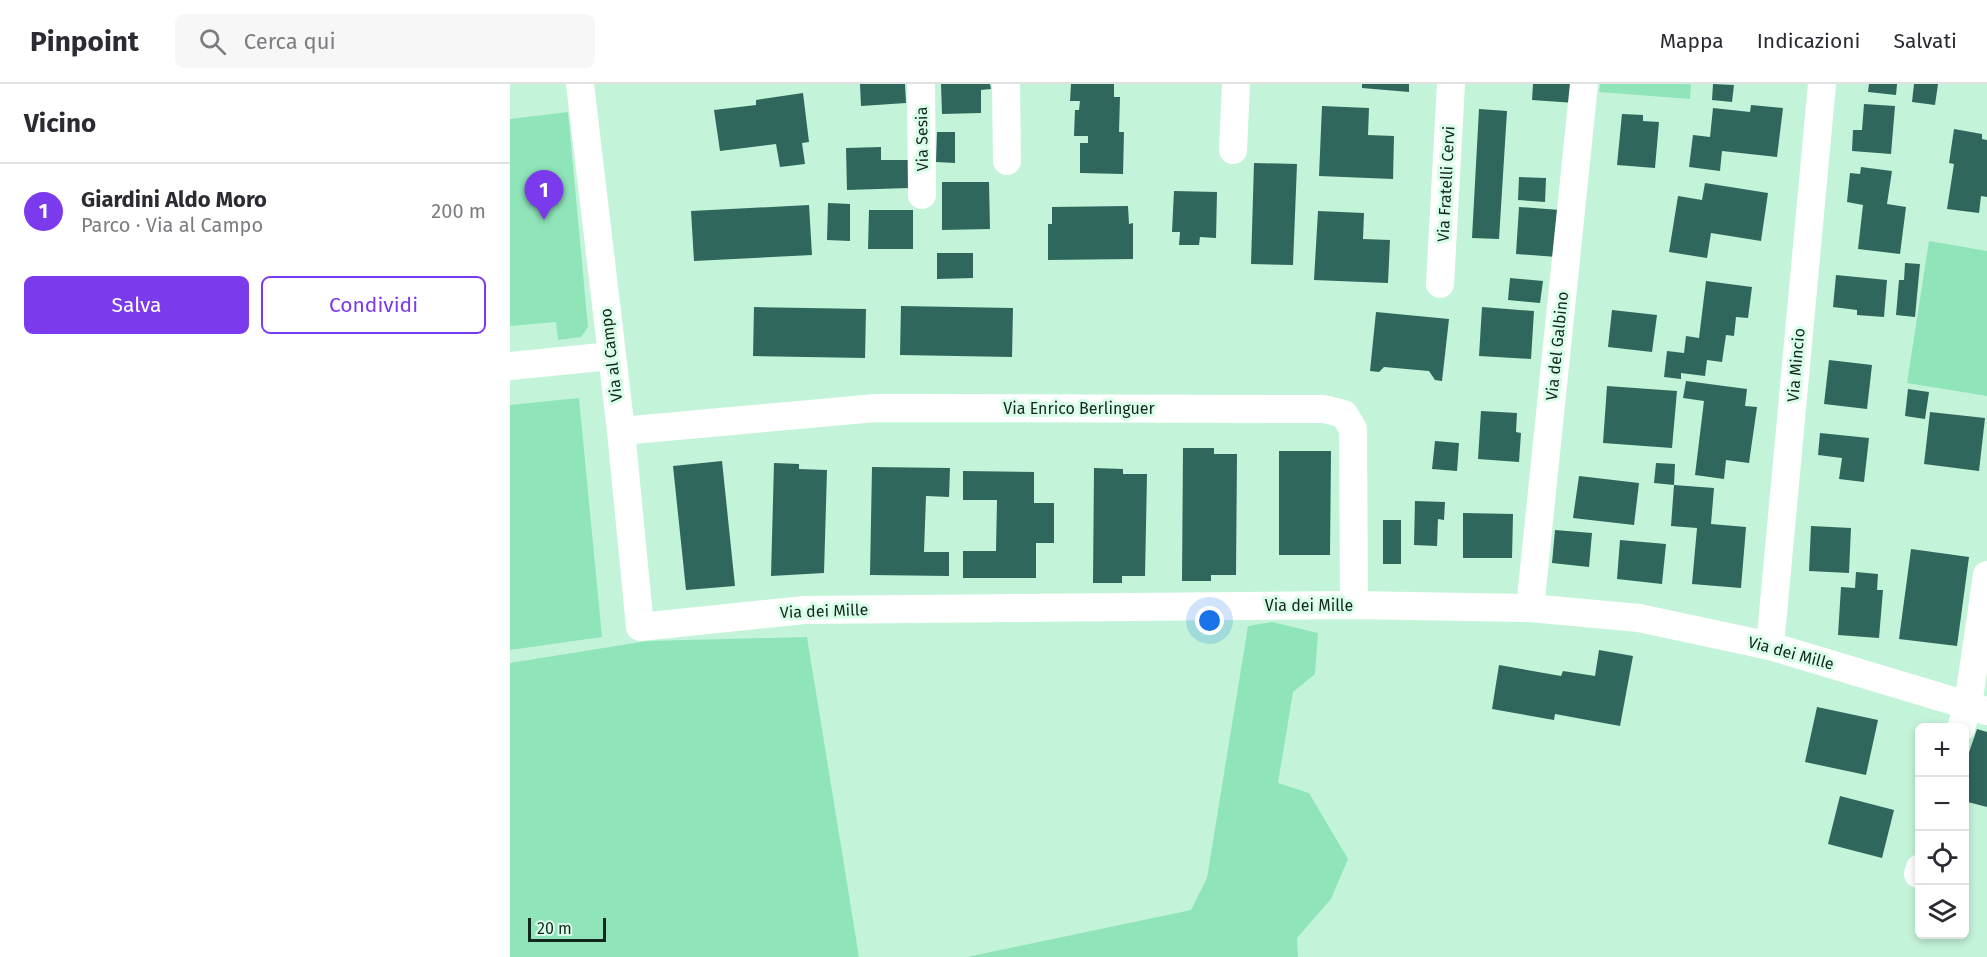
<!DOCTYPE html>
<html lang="it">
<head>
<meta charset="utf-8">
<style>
  body { margin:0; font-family:"Fira Sans",sans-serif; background:#f7f7f7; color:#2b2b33 }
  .controls { position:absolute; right:18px; bottom:18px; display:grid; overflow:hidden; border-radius:9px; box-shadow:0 3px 9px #0003 }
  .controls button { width:54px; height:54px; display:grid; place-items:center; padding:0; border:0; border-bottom:2px solid #e1e1e2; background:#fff; color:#2b2b33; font:30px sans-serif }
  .scale { position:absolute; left:18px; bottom:15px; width:78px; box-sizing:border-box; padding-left:6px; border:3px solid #14271d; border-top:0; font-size:16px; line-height:21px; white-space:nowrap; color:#14271d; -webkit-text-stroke:4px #d8fee9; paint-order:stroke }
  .you { position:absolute; left:700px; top:537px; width:21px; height:21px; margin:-15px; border:4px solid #fff; border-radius:50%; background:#1a73e8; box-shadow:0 0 0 9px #1a73e833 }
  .badge { display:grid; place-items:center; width:39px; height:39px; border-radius:50%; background:#7c3aed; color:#fff; font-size:20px; font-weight:700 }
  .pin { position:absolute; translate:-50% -50px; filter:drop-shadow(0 2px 3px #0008) }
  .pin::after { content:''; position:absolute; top:32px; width:21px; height:18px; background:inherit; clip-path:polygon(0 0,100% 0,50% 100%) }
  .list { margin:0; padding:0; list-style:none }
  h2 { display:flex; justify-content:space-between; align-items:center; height:78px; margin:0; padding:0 24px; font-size:26px }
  h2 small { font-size:20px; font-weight:400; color:#7c7c81 }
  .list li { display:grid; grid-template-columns:39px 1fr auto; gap:18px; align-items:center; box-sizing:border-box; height:96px; padding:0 24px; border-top:2px solid #e1e1e2 }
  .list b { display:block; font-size:22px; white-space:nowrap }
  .list p { margin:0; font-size:20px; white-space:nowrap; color:#7c7c81 }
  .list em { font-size:20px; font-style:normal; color:#7c7c81 }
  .actions { display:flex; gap:12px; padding:18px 24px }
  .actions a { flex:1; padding:14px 0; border:2px solid #7c3aed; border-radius:9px; text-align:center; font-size:21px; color:#7c3aed }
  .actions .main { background:#7c3aed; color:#fff }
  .icon { flex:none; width:33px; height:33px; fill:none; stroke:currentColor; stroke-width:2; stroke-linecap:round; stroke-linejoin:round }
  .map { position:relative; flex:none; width:1477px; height:873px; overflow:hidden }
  header { display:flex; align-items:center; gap:36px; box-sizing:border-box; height:84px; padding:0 30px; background:#fff; border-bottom:2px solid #e1e1e2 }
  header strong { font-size:28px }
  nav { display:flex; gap:33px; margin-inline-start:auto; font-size:21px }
  .search { width:420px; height:54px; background:#f7f7f7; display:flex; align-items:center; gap:15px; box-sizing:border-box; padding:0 21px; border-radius:9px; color:#7c7c81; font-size:22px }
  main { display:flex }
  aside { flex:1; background:#fff }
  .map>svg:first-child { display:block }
</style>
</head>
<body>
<header>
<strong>Pinpoint</strong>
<div class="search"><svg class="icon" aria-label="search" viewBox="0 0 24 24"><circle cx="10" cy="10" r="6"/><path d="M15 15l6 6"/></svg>Cerca qui</div>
<nav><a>Mappa</a><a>Indicazioni</a><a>Salvati</a></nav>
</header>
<main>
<aside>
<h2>Vicino<small></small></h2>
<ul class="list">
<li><span class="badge">1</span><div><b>Giardini Aldo Moro</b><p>Parco · Via al Campo</p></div><em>200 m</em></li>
</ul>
<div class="actions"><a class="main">Salva</a><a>Condividi</a></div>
</aside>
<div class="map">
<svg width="1477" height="873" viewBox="0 0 1477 873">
  <rect width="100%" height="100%" fill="#c3f4d9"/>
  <g fill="#8fe5b9">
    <polygon points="1090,0 1181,0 1180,15 1089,8"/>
    <polygon points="58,28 78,243 71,253 48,256 46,238 0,242 0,35"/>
    <polygon points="1419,157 1477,167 1477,312 1397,299"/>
    <polygon points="69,314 92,553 0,566 0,321"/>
    <polygon points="762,538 808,549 805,590 783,608 768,699 799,709 838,775 821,815 787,854 788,873 457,873 681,826 697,794 738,542"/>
    <polygon points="297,553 349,873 0,873 0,579 137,557"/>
  </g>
  <g fill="#2f675d">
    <polygon points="350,0 395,0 396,19 351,22"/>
    <polygon points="431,0 480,0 481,5 471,6 471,29 432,30"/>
    <polygon points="561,0 604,0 604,13 610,13 609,48 614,48 613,90 570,89 570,59 578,59 578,52 564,52 565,26 569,26 570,17 560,17"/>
    <polygon points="852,0 899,0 899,8 852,4"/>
    <polygon points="1023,0 1066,0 1065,19 1022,16"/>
    <polygon points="1203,0 1224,1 1222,18 1202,16"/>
    <polygon points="1359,0 1387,0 1386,11 1358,8"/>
    <polygon points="1404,0 1428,0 1425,21 1402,18"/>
    <polygon points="293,9 299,58 292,59 295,80 270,83 266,60 210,67 204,26 246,21 246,16"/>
    <polygon points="1354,20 1385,22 1381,70 1342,67 1343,46 1352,46"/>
    <polygon points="1241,21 1273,24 1267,73 1212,67 1210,87 1179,83 1183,51 1200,53 1203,24 1240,28"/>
    <polygon points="812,22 859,24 858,51 884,52 883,95 809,92"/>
    <polygon points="969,25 997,27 989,155 962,154"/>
    <polygon points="1112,30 1133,31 1133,37 1149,38 1145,84 1107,81"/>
    <polygon points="1444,45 1472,50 1472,55 1477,56 1477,113 1471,112 1469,129 1437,125 1444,80 1439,79"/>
    <polygon points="427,48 445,48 445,79 426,78"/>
    <polygon points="371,63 371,76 398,76 399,104 337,106 336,64"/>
    <polygon points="744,79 787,80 783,181 741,180"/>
    <polygon points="1351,83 1382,87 1377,120 1396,123 1390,170 1348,165 1353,121 1337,118 1340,89 1350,90"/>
    <polygon points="1009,93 1036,94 1035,118 1008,116"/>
    <polygon points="432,98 479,98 480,145 432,146"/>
    <polygon points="1195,99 1258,109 1251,157 1201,149 1197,174 1159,168 1168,112 1192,116"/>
    <polygon points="664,107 707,108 706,154 690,153 689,161 669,161 670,148 662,148"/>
    <polygon points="318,119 340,120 340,157 317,156"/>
    <polygon points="299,121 302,171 184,177 181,127"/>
    <polygon points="618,122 619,140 623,139 623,175 538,176 538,140 542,140 542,123"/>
    <polygon points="1009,123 1050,126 1047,173 1006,170"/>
    <polygon points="359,126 403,126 403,165 358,165"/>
    <polygon points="808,127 854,129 853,155 880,156 878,199 804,196"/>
    <polygon points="427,169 463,169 463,194 427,195"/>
    <polygon points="1395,179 1410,180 1405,233 1386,231 1389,196 1394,196"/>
    <polygon points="1326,191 1377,196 1374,233 1347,231 1347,226 1323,223"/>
    <polygon points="1000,194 1033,197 1030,219 998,216"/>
    <polygon points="1196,197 1242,203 1238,234 1226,233 1224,252 1216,251 1212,278 1197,276 1195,292 1171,289 1171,295 1154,293 1157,267 1174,269 1176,252 1189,254"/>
    <polygon points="391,222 503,224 502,273 390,271"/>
    <polygon points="244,223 356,225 355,274 243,272"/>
    <polygon points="972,223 1024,227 1021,275 969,272"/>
    <polygon points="1102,226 1147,231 1142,268 1098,263"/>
    <polygon points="866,228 939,235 932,297 925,296 919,287 874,283 869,288 860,287"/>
    <polygon points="1319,276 1362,281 1357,325 1314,320"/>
    <polygon points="1176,297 1237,305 1235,322 1247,323 1239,379 1216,376 1214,395 1185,391 1194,317 1173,314"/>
    <polygon points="1097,302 1167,307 1162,364 1093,359"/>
    <polygon points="1398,305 1419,308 1415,335 1395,332"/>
    <polygon points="971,327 1007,329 1006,348 1011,349 1009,378 968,375"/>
    <polygon points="1420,328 1475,334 1469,387 1414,380"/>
    <polygon points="1310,349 1359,354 1354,398 1329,395 1332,374 1308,371"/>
    <polygon points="925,357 949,359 947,387 922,385"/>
    <polygon points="673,364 704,364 704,370 727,370 726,491 701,491 701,497 672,497"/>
    <polygon points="769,367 821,367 820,471 769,471"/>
    <polygon points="212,377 225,502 176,506 163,382"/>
    <polygon points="264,379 289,380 289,385 317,386 314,489 261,492"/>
    <polygon points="1146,379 1165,380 1164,401 1144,399"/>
    <polygon points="362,383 440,384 439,413 416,412 414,468 439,468 439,492 360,491"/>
    <polygon points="584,384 613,385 613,390 637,390 635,492 612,492 612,499 583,499"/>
    <polygon points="453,387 524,388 524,419 544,419 544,459 526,459 526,494 453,494 453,467 486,467 487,416 453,416"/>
    <polygon points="1069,392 1129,399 1124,441 1063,434"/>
    <polygon points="1164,401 1204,404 1201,440 1236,443 1231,504 1182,500 1187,444 1161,442"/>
    <polygon points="905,417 935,418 934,436 928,435 927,462 904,461"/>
    <polygon points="953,429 1003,430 1002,474 953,474"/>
    <rect x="873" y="436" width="18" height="44"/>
    <polygon points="1301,442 1341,444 1339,489 1299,487"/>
    <polygon points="1045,446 1082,449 1079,483 1042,479"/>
    <polygon points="1110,456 1156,460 1152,500 1107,495"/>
    <polygon points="1401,465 1459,473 1447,562 1389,555"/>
    <polygon points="1346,488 1368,490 1367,506 1373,506 1369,554 1328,551 1331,503 1345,504"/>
    <polygon points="1089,566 1123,572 1110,642 1045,630 1044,636 982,625 989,581 1051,592 1053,587 1085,592"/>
    <polygon points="1307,623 1368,636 1356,691 1295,678"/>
    <polygon points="1467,645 1477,648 1477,723 1454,717 1454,683"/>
    <polygon points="1330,712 1384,726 1372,774 1318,760"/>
  </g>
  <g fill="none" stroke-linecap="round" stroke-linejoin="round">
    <g stroke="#fff" stroke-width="28">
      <polyline points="70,0 111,347 130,543 294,526 844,521 1020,524 1129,534 1260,562 1477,627"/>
      <polyline points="411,0 412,111"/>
      <polyline points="496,0 497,77"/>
      <polyline points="723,66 726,0"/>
      <polyline points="930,200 941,0"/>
      <polyline points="0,282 101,272"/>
      <polyline points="111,347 366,324 814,325 834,330 843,345 844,521"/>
      <polyline points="1020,524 1074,0"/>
      <polyline points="1260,562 1312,0"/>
      <polyline points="1451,644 1458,621 1477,491"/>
      <polyline points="1408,790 1410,784"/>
    </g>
  </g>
  <g text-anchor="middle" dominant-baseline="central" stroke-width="6" stroke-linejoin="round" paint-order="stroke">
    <g font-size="16" fill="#14271d" stroke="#d8fee9">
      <text transform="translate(412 55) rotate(-91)">Via Sesia</text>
      <text transform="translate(936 100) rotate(-87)">Via Fratelli Cervi</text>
      <text transform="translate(1047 262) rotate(-84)">Via del Galbino</text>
      <text transform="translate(101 271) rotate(-97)">Via al Campo</text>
      <text transform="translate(1286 281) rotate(-85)">Via Mincio</text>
      <text x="569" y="324">Via Enrico Berlinguer</text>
      <text x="799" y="521">Via dei Mille</text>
      <text transform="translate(314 527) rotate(-2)">Via dei Mille</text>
      <text transform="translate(1281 569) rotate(15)">Via dei Mille</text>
    </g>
  </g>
</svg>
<div class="controls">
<button>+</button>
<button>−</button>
<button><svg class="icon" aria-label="locate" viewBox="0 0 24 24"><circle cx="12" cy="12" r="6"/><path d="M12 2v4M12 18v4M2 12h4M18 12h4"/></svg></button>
<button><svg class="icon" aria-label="layers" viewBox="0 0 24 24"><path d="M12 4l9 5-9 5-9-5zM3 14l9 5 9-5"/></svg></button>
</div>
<div class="scale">20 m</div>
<div class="you"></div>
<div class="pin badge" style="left:34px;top:136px">1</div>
</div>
</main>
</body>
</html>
